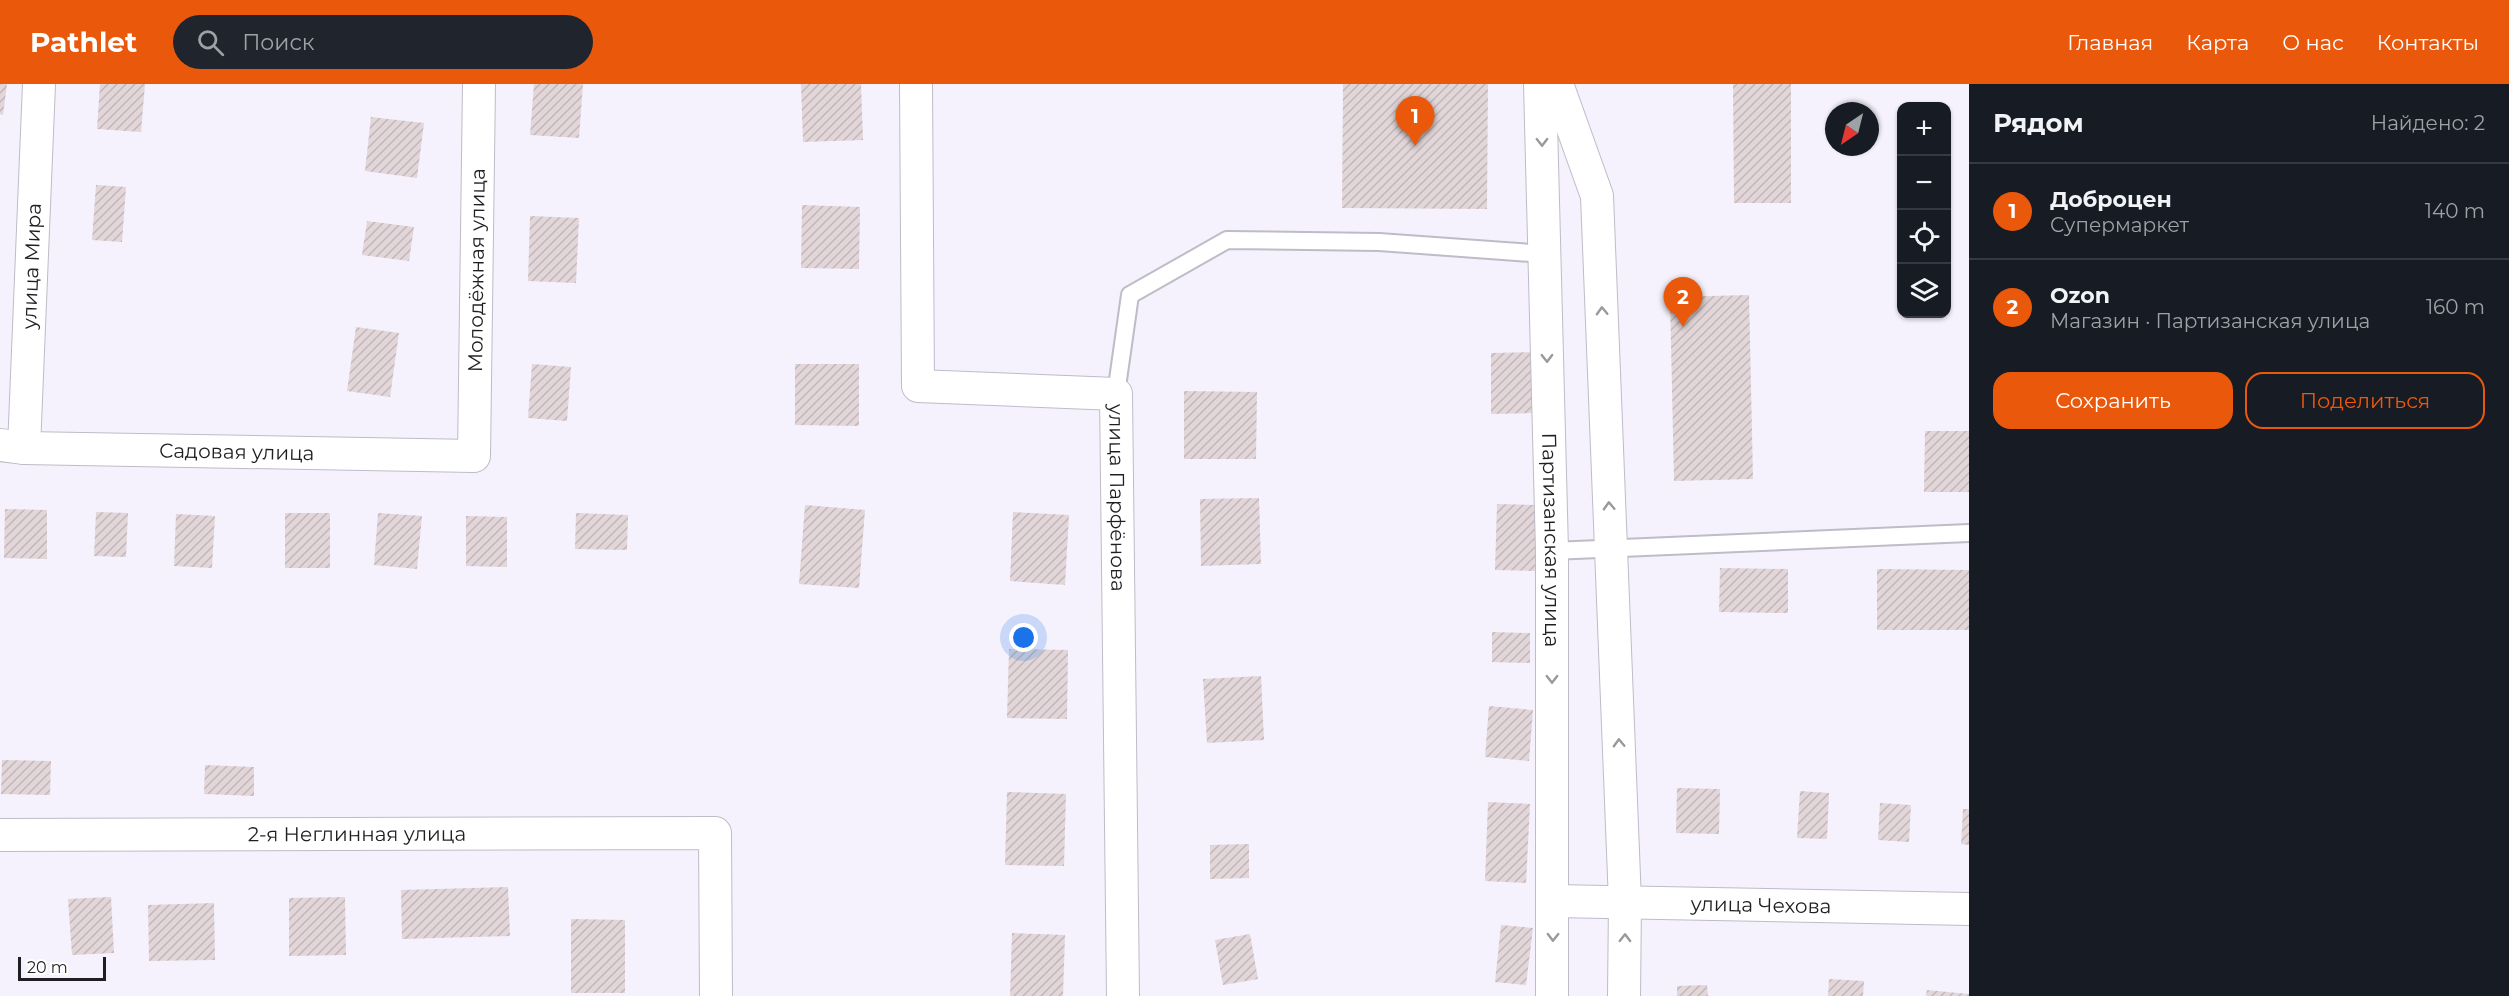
<!DOCTYPE html>
<html lang="ru">
<head>
<meta charset="utf-8">
<style>
  body { margin:0; font-family:Montserrat,sans-serif; background:#20242c; color:#f1f3f6 }
  .controls { position:absolute; right:18px; top:18px; display:grid; overflow:hidden; border-radius:12px; box-shadow:0 2px 4px #0004 }
  .controls button { width:54px; height:54px; display:grid; place-items:center; padding:0; border:0; border-bottom:2px solid #363941; background:#171b24; color:#f1f3f6; font:30px sans-serif }
  .compass { position:absolute; left:1825px; top:18px; width:54px; height:54px; border-radius:50%; background:#171b24; box-shadow:0 2px 4px #0004; rotate:215deg }
  .scale { position:absolute; left:18px; bottom:15px; width:88px; box-sizing:border-box; padding-left:6px; border:3px solid #1f1e21; border-top:0; font-size:16px; line-height:21px; white-space:nowrap; color:#1f1e21; -webkit-text-stroke:4px #fff; paint-order:stroke }
  .you { position:absolute; left:1024px; top:554px; width:21px; height:21px; margin:-15px; border:4px solid #fff; border-radius:50%; background:#1a73e8; box-shadow:0 0 0 9px #1a73e833 }
  .badge { display:grid; place-items:center; width:39px; height:39px; border-radius:50%; background:#ea580c; color:#fff; font-size:20px; font-weight:700 }
  .pin { position:absolute; translate:-50% -50px; filter:drop-shadow(0 2px 3px #0008) }
  .pin::after { content:''; position:absolute; top:32px; width:21px; height:18px; background:inherit; clip-path:polygon(0 0,100% 0,50% 100%) }
  .list { margin:0; padding:0; list-style:none }
  h2 { display:flex; justify-content:space-between; align-items:center; height:78px; margin:0; padding:0 24px; font-size:26px }
  h2 small { font-size:20px; font-weight:400; color:#9ea1a6 }
  .list li { display:grid; grid-template-columns:39px 1fr auto; gap:18px; align-items:center; box-sizing:border-box; height:96px; padding:0 24px; border-top:2px solid #363941 }
  .list b { display:block; font-size:22px; white-space:nowrap }
  .list p { margin:0; font-size:20px; white-space:nowrap; color:#9ea1a6 }
  .list em { font-size:20px; font-style:normal; color:#9ea1a6 }
  .actions { display:flex; gap:12px; padding:18px 24px }
  .actions a { flex:1; padding:14px 0; border:2px solid #ea580c; border-radius:18px; text-align:center; font-size:21px; color:#ea580c }
  .actions .main { background:#ea580c; color:#fff }
  .icon { flex:none; width:33px; height:33px; fill:none; stroke:currentColor; stroke-width:2; stroke-linecap:round; stroke-linejoin:round }
  .map { position:relative; flex:none; width:1969px; height:912px; overflow:hidden }
  header { display:flex; align-items:center; gap:36px; box-sizing:border-box; height:84px; padding:0 30px; background:#ea580c; color:#fff }
  header strong { font-size:28px }
  nav { display:flex; gap:33px; margin-inline-start:auto; font-size:21px }
  .search { width:420px; height:54px; background:#20242c; display:flex; align-items:center; gap:15px; box-sizing:border-box; padding:0 21px; border-radius:33px; color:#9ea1a6; font-size:22px }
  main { display:flex }
  aside { flex:1; background:#171b24 }
  .map>svg:first-child { display:block }
</style>
</head>
<body>
<header>
<strong>Pathlet</strong>
<div class="search"><svg class="icon" aria-label="search" viewBox="0 0 24 24"><circle cx="10" cy="10" r="6"/><path d="M15 15l6 6"/></svg>Поиск</div>
<nav><a>Главная</a><a>Карта</a><a>О нас</a><a>Контакты</a></nav>
</header>
<main>
<div class="map">
<svg width="1969" height="912" viewBox="0 0 1969 912">
  <defs>
    <pattern id="building-hatch" width="6" height="6" patternUnits="userSpaceOnUse" patternTransform="scale(1.5)"><rect width="6" height="6" fill="#e2d6d9"/><path d="M-1 1l2-2M0 6l6-6M5 7l2-2" fill="none" stroke="#c1b7ba"/></pattern>
  </defs>
  <rect width="100%" height="100%" fill="#f5f2fd"/>
  <g fill="url(#building-hatch)">
    <polygon points="0,0 7,0 3,31 0,30"/>
    <polygon points="100,0 145,0 141,48 97,45"/>
    <polygon points="534,0 583,0 579,54 530,51"/>
    <polygon points="801,0 861,0 863,56 803,58"/>
    <polygon points="1343,0 1488,0 1487,125 1342,124"/>
    <polygon points="1733,0 1791,0 1791,119 1734,119"/>
    <polygon points="371,33 424,39 417,94 365,87"/>
    <polygon points="96,101 126,103 122,158 92,156"/>
    <polygon points="802,121 860,123 859,185 801,184"/>
    <polygon points="530,132 579,134 576,199 528,197"/>
    <polygon points="367,137 414,143 409,177 362,171"/>
    <polygon points="1749,211 1753,395 1674,397 1670,213"/>
    <polygon points="356,243 399,249 390,313 347,307"/>
    <polygon points="1532,268 1533,329 1491,330 1491,269"/>
    <polygon points="532,280 571,283 567,337 528,334"/>
    <polygon points="795,280 859,280 859,342 795,341"/>
    <polygon points="1184,307 1257,308 1256,375 1184,375"/>
    <polygon points="1925,347 1969,347 1969,408 1924,408"/>
    <polygon points="1259,414 1261,480 1201,482 1200,415"/>
    <polygon points="1497,420 1537,421 1536,487 1495,486"/>
    <polygon points="805,421 865,426 859,504 799,500"/>
    <polygon points="5,425 47,426 47,475 4,474"/>
    <polygon points="96,428 128,429 126,473 94,472"/>
    <polygon points="1013,428 1069,431 1065,501 1010,497"/>
    <rect x="285" y="429" width="45" height="55"/>
    <polygon points="378,429 422,432 417,485 374,481"/>
    <polygon points="576,429 628,431 627,466 575,465"/>
    <polygon points="176,430 215,432 212,484 174,482"/>
    <polygon points="466,432 507,433 507,483 466,482"/>
    <polygon points="1720,484 1788,485 1788,529 1719,528"/>
    <polygon points="1877,485 1969,486 1969,546 1877,546"/>
    <polygon points="1492,548 1530,549 1530,579 1492,578"/>
    <polygon points="1009,565 1068,566 1067,635 1007,634"/>
    <polygon points="1261,592 1264,656 1207,659 1203,595"/>
    <polygon points="1489,622 1533,626 1529,677 1485,673"/>
    <polygon points="2,676 51,677 50,711 1,710"/>
    <polygon points="205,681 254,683 254,712 204,710"/>
    <polygon points="1677,704 1720,705 1719,750 1676,749"/>
    <polygon points="1800,707 1829,709 1827,755 1797,754"/>
    <polygon points="1007,708 1066,710 1064,782 1005,781"/>
    <polygon points="1488,718 1530,720 1526,799 1485,797"/>
    <polygon points="1880,719 1911,721 1909,758 1878,756"/>
    <polygon points="1963,725 1969,725 1969,761 1961,760"/>
    <polygon points="1249,760 1249,794 1210,795 1210,761"/>
    <polygon points="508,803 510,852 402,855 401,806"/>
    <polygon points="111,813 114,869 72,871 68,815"/>
    <polygon points="345,813 346,871 289,872 289,814"/>
    <polygon points="214,819 215,876 149,877 148,821"/>
    <polygon points="571,835 625,836 625,909 571,909"/>
    <polygon points="1501,841 1533,844 1526,901 1495,898"/>
    <polygon points="1012,849 1065,851 1063,912 1010,912"/>
    <polygon points="1250,850 1258,895 1223,901 1215,856"/>
    <polygon points="1829,895 1864,897 1863,912 1828,912"/>
    <polygon points="1707,901 1708,912 1677,912 1677,902"/>
    <polygon points="1927,906 1969,910 1969,912 1926,912"/>
  </g>
  <g fill="none" stroke-linecap="round" stroke-linejoin="round">
    <defs>
      <g id="service">
        <polyline points="1116,310 1130,211 1227,156 1379,158 1545,170"/>
        <polyline points="1552,467 1969,449"/>
      </g>
      <g id="minor">
        <path id="s1" d="M 916,0 L 918,302 L 1116,310 L 1123,912"/>
        <path id="s2" d="M 1540,0 L 1552,467 L 1552,912"/>
        <polyline points="1557,0 1597,112 1625,818 1624,912"/>
        <path id="s3" d="M 0,361 L 24,364 L 474,372 L 479,0"/>
        <path id="s4" d="M 24,364 L 39,0"/>
        <path id="s5" d="M 0,751 L 715,749 L 716,912"/>
        <path id="s6" d="M 1553,817 L 1969,825"/>
      </g>
    </defs>
    <use href="#service" stroke="#bebcc6" stroke-width="20"/>
    <use href="#minor" stroke="#bebcc6" stroke-width="34"/>
    <use href="#service" stroke="#fff" stroke-width="16"/>
    <use href="#minor" stroke="#fff" stroke-width="32"/>
  </g>
  <defs><path id="oneway-chevron" d="M-2-3.5L2.5 0L-2 3.5" fill="none" stroke-width="1.6" stroke-linecap="round" stroke-linejoin="round" transform="scale(1.5)"/></defs>
  <g stroke="#9a9a9b">
    <use href="#oneway-chevron" transform="translate(1542 58) rotate(89)"/>
    <use href="#oneway-chevron" transform="translate(1602 227) rotate(-92)"/>
    <use href="#oneway-chevron" transform="translate(1547 274) rotate(89)"/>
    <use href="#oneway-chevron" transform="translate(1609 422) rotate(-92)"/>
    <use href="#oneway-chevron" transform="translate(1552 595) rotate(90)"/>
    <use href="#oneway-chevron" transform="translate(1619 659) rotate(-92)"/>
    <use href="#oneway-chevron" transform="translate(1553 853) rotate(91)"/>
    <use href="#oneway-chevron" transform="translate(1625 854) rotate(-89)"/>
  </g>
  <g text-anchor="middle" dominant-baseline="central" stroke-width="6" stroke-linejoin="round" paint-order="stroke">
    <g font-size="20" fill="#1f1e21" stroke="#fff">
      <text stroke="none"><textPath href="#s4" startOffset="182">улица Мира</textPath></text>
      <text stroke="none"><textPath href="#s3" startOffset="660">Молодёжная улица</textPath></text>
      <text stroke="none"><textPath href="#s3" startOffset="237">Садовая улица</textPath></text>
      <text stroke="none"><textPath href="#s1" startOffset="604">улица Парфёнова</textPath></text>
      <text stroke="none"><textPath href="#s2" startOffset="456">Партизанская улица</textPath></text>
      <text stroke="none"><textPath href="#s5" startOffset="357">2-я Неглинная улица</textPath></text>
      <text stroke="none"><textPath href="#s6" startOffset="208">улица Чехова</textPath></text>
    </g>
  </g>
</svg>
<div class="controls">
<button>+</button>
<button>−</button>
<button><svg class="icon" aria-label="locate" viewBox="0 0 24 24"><circle cx="12" cy="12" r="6"/><path d="M12 2v4M12 18v4M2 12h4M18 12h4"/></svg></button>
<button><svg class="icon" aria-label="layers" viewBox="0 0 24 24"><path d="M12 4l9 5-9 5-9-5zM3 14l9 5 9-5"/></svg></button>
</div>
<svg class="compass" viewBox="-18 -18 36 36"><path d="M0-13l5 13h-10z" fill="#e53935"/><path d="M0 13l5-13h-10z" fill="#9ea1a6"/></svg>
<div class="scale">20 m</div>
<div class="you"></div>
<div class="pin badge" style="left:1415px;top:62px">1</div>
<div class="pin badge" style="left:1683px;top:243px">2</div>
</div>
<aside>
<h2>Рядом<small>Найдено: 2</small></h2>
<ul class="list">
<li><span class="badge">1</span><div><b>Доброцен</b><p>Супермаркет</p></div><em>140 m</em></li>
<li><span class="badge">2</span><div><b>Ozon</b><p>Магазин · Партизанская улица</p></div><em>160 m</em></li>
</ul>
<div class="actions"><a class="main">Сохранить</a><a>Поделиться</a></div>
</aside>
</main>
</body>
</html>
